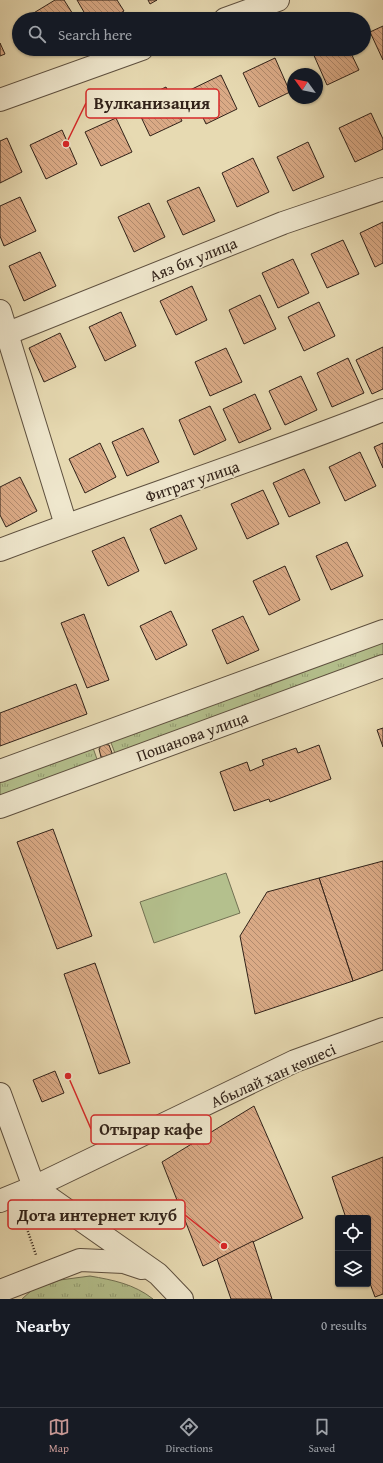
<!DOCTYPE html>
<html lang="en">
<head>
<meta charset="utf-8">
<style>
  body { margin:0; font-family:"Gentium Book Plus",serif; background:#242831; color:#f1f3f6 }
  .controls { position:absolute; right:12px; bottom:12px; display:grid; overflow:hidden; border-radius:4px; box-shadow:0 1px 3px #0004 }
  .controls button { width:36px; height:36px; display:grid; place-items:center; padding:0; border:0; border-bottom:1px solid #363941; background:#171b24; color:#f1f3f6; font:20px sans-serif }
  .compass { position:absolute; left:287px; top:68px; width:36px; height:36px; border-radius:50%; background:#171b24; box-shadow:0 1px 3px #0004; rotate:303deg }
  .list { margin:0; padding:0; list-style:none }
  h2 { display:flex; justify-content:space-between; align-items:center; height:52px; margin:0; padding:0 16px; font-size:17px }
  h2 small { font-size:13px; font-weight:400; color:#9ea1a6 }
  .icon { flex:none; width:22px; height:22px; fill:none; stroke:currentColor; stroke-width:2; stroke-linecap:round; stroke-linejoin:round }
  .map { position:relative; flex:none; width:383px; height:1299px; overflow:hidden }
  .search { position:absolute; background:#171b24; box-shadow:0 1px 3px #0004; left:12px; right:12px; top:12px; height:44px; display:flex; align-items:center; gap:10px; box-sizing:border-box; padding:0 14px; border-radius:22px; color:#9ea1a6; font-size:15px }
  .sheet { height:108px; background:#171b24 }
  nav { display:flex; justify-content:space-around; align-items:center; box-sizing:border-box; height:56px; border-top:1px solid #363941; background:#171b24; font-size:11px; color:#9ea1a6 }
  nav a { display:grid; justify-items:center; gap:2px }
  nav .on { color:#c59692 }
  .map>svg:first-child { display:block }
</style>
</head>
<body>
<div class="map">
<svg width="383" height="1299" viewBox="0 0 383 1299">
  <defs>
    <pattern id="grass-tufts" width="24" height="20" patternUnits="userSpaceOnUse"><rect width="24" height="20" fill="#b4c08d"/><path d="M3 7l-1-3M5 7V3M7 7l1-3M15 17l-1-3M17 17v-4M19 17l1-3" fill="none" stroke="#939c72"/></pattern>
    <pattern id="building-back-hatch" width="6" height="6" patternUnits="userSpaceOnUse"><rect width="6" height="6" fill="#daaa86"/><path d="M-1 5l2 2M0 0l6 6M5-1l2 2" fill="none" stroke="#b18a6d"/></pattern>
  </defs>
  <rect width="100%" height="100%" fill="#e7dab2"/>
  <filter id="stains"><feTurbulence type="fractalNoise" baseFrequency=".005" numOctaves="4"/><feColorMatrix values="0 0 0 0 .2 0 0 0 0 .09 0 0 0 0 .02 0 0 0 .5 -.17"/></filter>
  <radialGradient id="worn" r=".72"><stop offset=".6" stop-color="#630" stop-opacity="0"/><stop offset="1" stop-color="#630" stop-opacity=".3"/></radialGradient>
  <g fill="url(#grass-tufts)" stroke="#727153">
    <polygon points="383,640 383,658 116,756 110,740"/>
    <polygon points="92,745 98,762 0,798 0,780"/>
    <path d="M 90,1276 C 113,1280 134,1284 153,1299 L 22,1299 L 32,1290 L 60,1280 Z"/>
  </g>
  <polygon fill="#b4c08d" stroke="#727153" points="226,873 240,913 154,943 140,902"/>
  <g fill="url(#building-back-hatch)" stroke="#312219">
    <polygon points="55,0 64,0 76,19 35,19 32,14"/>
    <polygon points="77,0 117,0 124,11 110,19 88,19"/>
    <polygon points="148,0 157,0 150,4"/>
    <polygon points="383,26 383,60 370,32"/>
    <polygon points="0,43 5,54 0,56"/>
    <polygon points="315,49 349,49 359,70 327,85 312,51"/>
    <polygon points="275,58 290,92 259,107 243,73"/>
    <polygon points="221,75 237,109 206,124 190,90"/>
    <polygon points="166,87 182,121 150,136 134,102"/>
    <polygon points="371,113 383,139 383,149 355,162 339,128"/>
    <polygon points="116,118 132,152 101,166 85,132"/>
    <polygon points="62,130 77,164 46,179 30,145"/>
    <polygon points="7,138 22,172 0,183 0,141"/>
    <polygon points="308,142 324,177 293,191 277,157"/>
    <polygon points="253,158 269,192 237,207 222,173"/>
    <polygon points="199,187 215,221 183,235 167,201"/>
    <polygon points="20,197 36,231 4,246 0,236 0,206"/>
    <polygon points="149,203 165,237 134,252 118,217"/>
    <polygon points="383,222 383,263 375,267 360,233"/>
    <polygon points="343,240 359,274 327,288 311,254"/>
    <polygon points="40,252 56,286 24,301 9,266"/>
    <polygon points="293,259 309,293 278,308 262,273"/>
    <polygon points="192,286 207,320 176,335 160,301"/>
    <polygon points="260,295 276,329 244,344 229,310"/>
    <polygon points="319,302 335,336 304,351 288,317"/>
    <polygon points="121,312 136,346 105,361 89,327"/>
    <polygon points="60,333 76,367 44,382 29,348"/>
    <polygon points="383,347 383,389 372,394 356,360"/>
    <polygon points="226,348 242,382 210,396 195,362"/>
    <polygon points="348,358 364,393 332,407 317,373"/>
    <polygon points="301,376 317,410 285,425 269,391"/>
    <polygon points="255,394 271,429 239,443 223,409"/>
    <polygon points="210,406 226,440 194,455 179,420"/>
    <polygon points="143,428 159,462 127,476 112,442"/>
    <polygon points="100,443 116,477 85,493 69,459"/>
    <polygon points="383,443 383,468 374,447"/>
    <polygon points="360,452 376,486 345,501 329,467"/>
    <polygon points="304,469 320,503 289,517 273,483"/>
    <polygon points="20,477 37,511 6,527 0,515 0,487"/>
    <polygon points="263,490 279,524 247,539 231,504"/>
    <polygon points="181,515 197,549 165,564 150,529"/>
    <polygon points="124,537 139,571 108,586 92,551"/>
    <polygon points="347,542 363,576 331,590 316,556"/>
    <polygon points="285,566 300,600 269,615 253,581"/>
    <polygon points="171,611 187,645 156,660 140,626"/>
    <polygon points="84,614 109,680 87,688 61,623"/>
    <polygon points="243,616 259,650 227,664 212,630"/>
    <polygon points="76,684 87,714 0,746 0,713"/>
    <polygon points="383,728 383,747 377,730"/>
    <polygon points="102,744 109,745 112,753 108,758 101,757 99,749"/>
    <polygon points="319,745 331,779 270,802 269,799 234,811 220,772 247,762 250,771 264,765 262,760 296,748 298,753"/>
    <polygon points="53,829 92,936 57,949 17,842"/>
    <polygon points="383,861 383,970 353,981 319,878"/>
    <polygon points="319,878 353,981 255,1014 240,936 267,892"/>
    <polygon points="95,963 130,1063 99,1074 64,974"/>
    <polygon points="55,1071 64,1093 42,1102 33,1080"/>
    <polygon points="254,1106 303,1218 203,1266 162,1162"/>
    <polygon points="383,1157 383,1294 375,1297 368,1278 368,1218 346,1218 332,1177"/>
    <polygon points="253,1241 272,1299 231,1299 217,1259"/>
  </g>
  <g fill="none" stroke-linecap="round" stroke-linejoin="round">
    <defs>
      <g id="minor">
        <polyline points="225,19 278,0"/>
        <polyline points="0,100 142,49"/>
        <polyline points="0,311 66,525"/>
        <polyline points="6,334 283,223 383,189"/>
        <path d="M 0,550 C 127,502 256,460 383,410"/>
        <polyline points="0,771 383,631"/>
        <polyline points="0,807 383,666"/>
        <polyline points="0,1094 34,1187"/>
        <polyline points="34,1187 158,1274 182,1299"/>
        <polyline points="0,1201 34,1187 295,1061 383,1029"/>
        <polyline points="0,1291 80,1260 124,1262 142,1268"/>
      </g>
    </defs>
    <use href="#minor" stroke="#5e503f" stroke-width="24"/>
    <polyline stroke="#312219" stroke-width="2.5" stroke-dasharray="1 2" stroke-linecap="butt" points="22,1214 36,1255"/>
    <use href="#minor" stroke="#efe7cd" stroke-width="22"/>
  </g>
  <g text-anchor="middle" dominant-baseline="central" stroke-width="3.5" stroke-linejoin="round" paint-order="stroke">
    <g font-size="16" fill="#312219" stroke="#efe7cd">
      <text transform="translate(193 259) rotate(-22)">Аяз би улица</text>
      <text transform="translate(192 481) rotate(-19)">Фитрат улица</text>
      <text transform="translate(192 736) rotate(-20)">Пошанова улица</text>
      <text transform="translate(273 1075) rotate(-24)">Абылай хан көшесі</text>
    </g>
  </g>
  <path fill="none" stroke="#d62828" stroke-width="1.5" d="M66 144L86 103M68 1076L91 1129M224 1246L185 1215"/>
  <g fill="#d62828" stroke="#efe7cd" stroke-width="1.5">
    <circle cx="66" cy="144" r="4"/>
    <circle cx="68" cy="1076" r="4"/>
    <circle cx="224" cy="1246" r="4"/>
  </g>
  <g fill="#efe7cd" stroke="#d62828" stroke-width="1.5">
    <rect x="86" y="89" width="133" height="29" rx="4"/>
    <rect x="91" y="1115" width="120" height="29" rx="4"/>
    <rect x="8" y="1200" width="177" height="29" rx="4"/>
  </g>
  <g font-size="17" text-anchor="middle" font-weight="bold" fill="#312219">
    <text x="152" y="109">Вулканизация</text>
    <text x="151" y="1135">Отырар кафе</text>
    <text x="97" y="1221">Дота интернет клуб</text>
  </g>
  <rect width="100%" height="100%" filter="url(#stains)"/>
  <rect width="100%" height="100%" fill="url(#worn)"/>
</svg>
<div class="controls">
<button><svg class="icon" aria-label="locate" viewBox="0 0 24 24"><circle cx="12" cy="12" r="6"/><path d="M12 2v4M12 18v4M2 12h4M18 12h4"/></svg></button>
<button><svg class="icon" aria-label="layers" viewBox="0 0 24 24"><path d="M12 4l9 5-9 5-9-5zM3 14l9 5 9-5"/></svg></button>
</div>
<svg class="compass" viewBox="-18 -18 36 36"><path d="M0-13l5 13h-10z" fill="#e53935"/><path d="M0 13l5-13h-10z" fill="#9ea1a6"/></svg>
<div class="search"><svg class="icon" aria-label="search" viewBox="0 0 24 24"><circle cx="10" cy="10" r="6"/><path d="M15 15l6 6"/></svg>Search here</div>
</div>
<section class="sheet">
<h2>Nearby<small>0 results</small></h2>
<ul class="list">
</ul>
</section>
<nav>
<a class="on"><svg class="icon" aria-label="map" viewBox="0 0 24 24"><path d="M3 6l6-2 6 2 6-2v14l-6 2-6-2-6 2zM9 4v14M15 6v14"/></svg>Map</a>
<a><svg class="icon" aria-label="directions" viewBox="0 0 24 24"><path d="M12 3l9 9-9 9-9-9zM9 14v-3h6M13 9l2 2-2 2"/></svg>Directions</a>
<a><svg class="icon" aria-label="saved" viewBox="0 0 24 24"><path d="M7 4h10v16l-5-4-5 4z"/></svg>Saved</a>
</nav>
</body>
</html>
